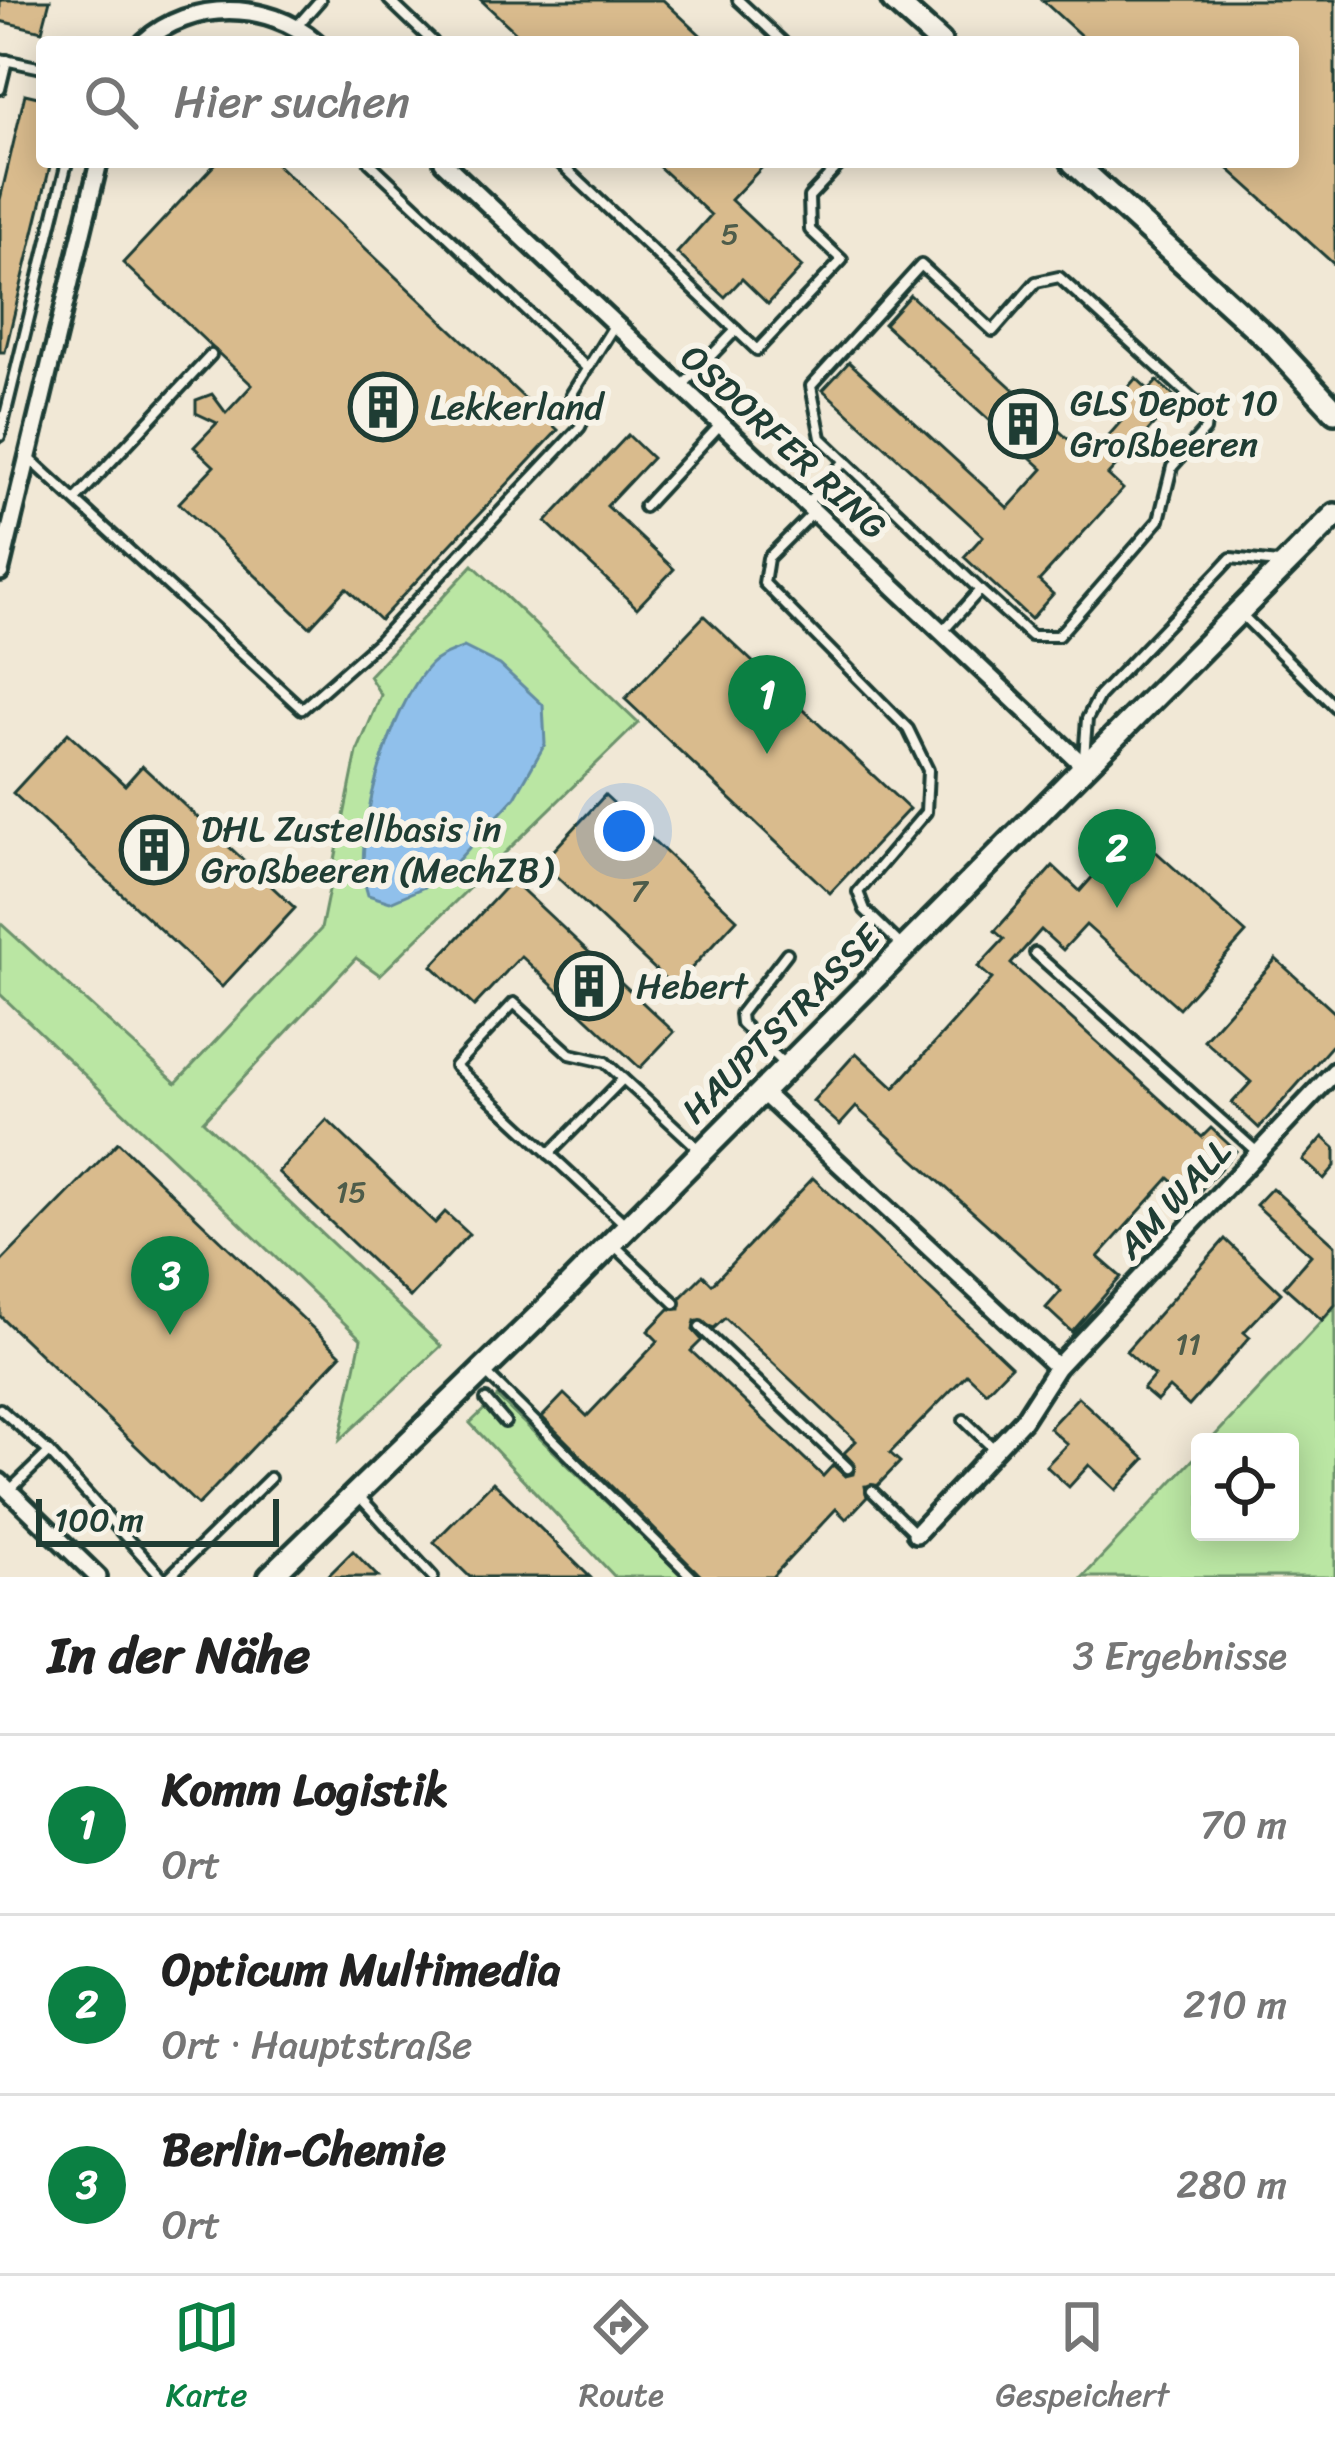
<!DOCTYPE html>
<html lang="de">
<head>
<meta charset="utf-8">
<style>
  body { margin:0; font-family:Sriracha,sans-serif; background:#f2f2f2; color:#222 }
  .controls { position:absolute; right:36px; bottom:36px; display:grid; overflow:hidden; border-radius:12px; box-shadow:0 6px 30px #0003 }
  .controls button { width:108px; height:108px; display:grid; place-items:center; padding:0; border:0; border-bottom:3px solid #e0e0e0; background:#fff; color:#222; font:60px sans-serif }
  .scale { position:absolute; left:36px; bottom:30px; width:243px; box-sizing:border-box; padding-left:12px; border:6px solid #1f3d34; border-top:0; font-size:33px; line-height:42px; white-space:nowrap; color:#1f3d34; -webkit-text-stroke:9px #f7f3e8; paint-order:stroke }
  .you { position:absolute; left:624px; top:831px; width:42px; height:42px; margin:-30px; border:9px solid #fff; border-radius:50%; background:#1a73e8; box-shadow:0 0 0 18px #1a73e833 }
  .badge { display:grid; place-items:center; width:78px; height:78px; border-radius:50%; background:#0b8043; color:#fff; font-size:39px; font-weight:700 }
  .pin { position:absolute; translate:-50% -99px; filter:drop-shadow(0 3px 6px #0008) }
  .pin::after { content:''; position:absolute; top:63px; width:42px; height:36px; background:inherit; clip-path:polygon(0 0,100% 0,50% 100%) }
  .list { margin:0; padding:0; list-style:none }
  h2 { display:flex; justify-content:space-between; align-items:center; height:156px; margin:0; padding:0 48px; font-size:51px }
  h2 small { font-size:39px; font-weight:400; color:#767676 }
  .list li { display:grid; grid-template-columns:78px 1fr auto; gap:36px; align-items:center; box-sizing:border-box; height:180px; padding:0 48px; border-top:3px solid #e0e0e0 }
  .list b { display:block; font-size:45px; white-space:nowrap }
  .list p { margin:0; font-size:39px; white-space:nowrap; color:#767676 }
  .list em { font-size:39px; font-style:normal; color:#767676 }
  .icon { flex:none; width:66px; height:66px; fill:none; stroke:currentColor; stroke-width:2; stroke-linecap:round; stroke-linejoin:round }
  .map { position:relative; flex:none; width:1335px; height:1577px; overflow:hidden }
  .search { position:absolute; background:#fff; box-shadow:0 6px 30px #0003; left:36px; right:36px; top:36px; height:132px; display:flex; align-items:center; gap:30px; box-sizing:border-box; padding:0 42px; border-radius:12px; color:#767676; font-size:45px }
  .sheet { height:696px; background:#fff }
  nav { display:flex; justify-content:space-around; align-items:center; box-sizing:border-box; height:168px; border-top:3px solid #e0e0e0; background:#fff; font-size:33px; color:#767676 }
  nav a { display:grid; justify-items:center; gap:6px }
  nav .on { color:#0b8043 }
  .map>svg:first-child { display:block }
</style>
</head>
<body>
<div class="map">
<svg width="1335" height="1577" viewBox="0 0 1335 1577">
  <rect width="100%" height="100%" fill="#f1e8d6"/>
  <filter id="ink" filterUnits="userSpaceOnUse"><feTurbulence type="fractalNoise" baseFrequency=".00833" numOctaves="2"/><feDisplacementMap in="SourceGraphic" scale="24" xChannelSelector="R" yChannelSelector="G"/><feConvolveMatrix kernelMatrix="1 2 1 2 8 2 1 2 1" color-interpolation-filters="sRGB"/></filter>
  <g filter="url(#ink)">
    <g fill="#bae6a3" stroke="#6c926c" stroke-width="3">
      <polygon points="473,565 638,723 380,975 356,958 203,1121 441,1346 340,1440 361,1339 0,994 0,923 176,1083 321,929 357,752 381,695 369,676"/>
      <polygon points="1335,1307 1335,1577 1083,1577 1200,1452 1200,1532 1290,1532 1290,1442 1209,1442"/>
      <polygon points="497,1397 684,1577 615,1577 470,1423"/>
    </g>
    <path fill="#90c0eb" stroke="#638ca2" stroke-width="3" d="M 464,647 L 500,665 L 543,705 L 545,744 L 515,797 L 440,880 L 390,902 L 368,895 C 349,842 391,704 431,664 C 439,656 453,652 464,647 Z"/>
    <g fill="#d9bb8d" stroke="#1f3d34" stroke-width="3" fill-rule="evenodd">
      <polygon points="0,0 50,0 42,31 0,21"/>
      <polygon points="481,0 663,0 708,42 526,42"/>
      <polygon points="1042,0 1335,0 1335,265 1221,162 1293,162 1293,42 1088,42"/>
      <polygon points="25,94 42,98 42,162 51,162 5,352 0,352 0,200"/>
      <polygon points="217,162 274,162 558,430 380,620 346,588 310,627 179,503 214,466 194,447 217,423 196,413 196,400 212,394 226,413 252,385 123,263"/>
      <polygon points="654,162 767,162 731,200 802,267 768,304 742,279 725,297 677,253 711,215"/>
      <polygon points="910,295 1089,458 1124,418 1111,407 1136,378 1149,390 1157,381 1177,399 1108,475 1123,489 1039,581 1053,594 1031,619 964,557 983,536 823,390 849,362 1008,508 1043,469 884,324"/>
      <polygon points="628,435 652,458 607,506 674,569 637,608 546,522"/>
      <polygon points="704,616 909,809 830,893 625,699"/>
      <polygon points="68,733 125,785 142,766 295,908 222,987 13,793"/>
      <polygon points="605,795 737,919 674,987 542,863"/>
      <polygon points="1133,831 1246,933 1179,1008 1086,925 1063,950 1041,930 1011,964 1202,1137 1211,1128 1236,1151 1193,1199 1169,1178 1098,1257 1121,1277 1072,1332 1046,1308 1061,1291 856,1107 840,1125 813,1101 856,1053 894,1088 992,979 978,967 1004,939 995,931 1053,866 1080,891"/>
      <polygon points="512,880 674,1032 640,1068 521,956 474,1006 432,966"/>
      <polygon points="1276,959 1335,1013 1335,1042 1259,1128 1232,1103 1251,1082 1204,1040"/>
      <polygon points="327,1120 435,1223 445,1212 469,1234 410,1297 278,1172"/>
      <polygon points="1323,1137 1335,1148 1335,1166 1324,1179 1303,1160"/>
      <polygon points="118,1142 341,1355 198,1505 0,1316 0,1263"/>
      <path d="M 813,1178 L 1011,1366 L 986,1392 L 967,1374 L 890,1453 L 900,1462 L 878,1485 L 865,1486 L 867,1497 L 853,1512 L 846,1519 L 836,1509 L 772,1577 L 702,1577 L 542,1417 L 564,1394 L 587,1416 L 658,1341 L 648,1331 L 669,1309 L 680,1309 L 681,1297 L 703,1275 L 712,1284 ZM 725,1318 L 856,1441 L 844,1453 L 855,1465 L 853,1474 L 845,1476 L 833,1465 L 823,1476 L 691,1351 L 702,1340 L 693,1330 L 695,1321 L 714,1328 Z"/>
      <polygon points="1272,1188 1335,1245 1335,1305 1322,1320 1284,1286 1311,1255 1256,1205"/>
      <polygon points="1225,1239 1281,1293 1244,1332 1250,1337 1189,1406 1169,1388 1157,1401 1143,1389 1154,1376 1126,1351"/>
      <polygon points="1078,1397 1145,1459 1116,1490 1089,1465 1069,1487 1046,1466 1067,1444 1049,1428"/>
      <polygon points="493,1482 590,1577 470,1577 434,1542"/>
      <polygon points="353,1551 378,1577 327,1577"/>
    </g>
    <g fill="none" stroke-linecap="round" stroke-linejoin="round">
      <defs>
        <g id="service">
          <polyline points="389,0 433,42"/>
          <polyline points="738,0 783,42"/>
          <polyline points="297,26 320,0"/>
          <polyline points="0,59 42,68"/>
          <polyline points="0,89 7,60"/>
          <polyline points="369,162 587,368"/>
          <polyline points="559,162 757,350 842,260 810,230 809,197 842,162"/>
          <polyline points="682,386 736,330"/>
          <polyline points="0,436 67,162"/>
          <polyline points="29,458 302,709 379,641 580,427 586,414 571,395 615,324"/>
          <polyline points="845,461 821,438 811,386 921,265 993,331 1036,282 1059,277 1207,412 1205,430 1172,467 1159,520 1058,636 1031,636 980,590"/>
          <polyline points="76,499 211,355"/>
          <polyline points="806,504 845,461 980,590 943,631"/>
          <polyline points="644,507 720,425"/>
          <polyline points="812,514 768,558 764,583 908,729 928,770 926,812 858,892 865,910 903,947"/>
          <polyline points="1239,612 1335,707"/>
          <polyline points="1084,758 1087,719 1099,696 1219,571 1231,558 1278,563"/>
          <polyline points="1035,953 1257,1152"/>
          <polyline points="785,1065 741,1023 740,1014 787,953"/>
          <polyline points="549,1154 623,1079"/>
          <polyline points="626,1225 455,1066 514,1003 570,1054 605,1062 700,1150"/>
          <polyline points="615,1246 675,1303"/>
          <polyline points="700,1327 848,1468"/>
          <polyline points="485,1372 692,1577"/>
          <polyline points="486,1400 505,1422"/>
          <polyline points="0,1409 49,1452 162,1577"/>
          <polyline points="964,1420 994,1449"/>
          <polyline points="10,1490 49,1452"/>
          <polyline points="872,1491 915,1533"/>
          <polyline points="358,1495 433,1577"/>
          <polyline points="169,1577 270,1478"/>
        </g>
        <g id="minor">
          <path d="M 144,42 C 191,0 267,0 316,42"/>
          <polyline points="443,162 1083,765"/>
          <polyline points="0,572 99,162"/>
          <polyline points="761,1091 1057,1367"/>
          <polyline points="0,1482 98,1577"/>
          <polyline points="916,1534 1023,1420 1057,1367 1335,1071"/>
        </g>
        <g id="tertiary">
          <polyline points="893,0 940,42"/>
          <polyline points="1073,162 1271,342 1335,411"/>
          <polyline points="270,1577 548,1307 1335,515"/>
        </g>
      </defs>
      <use href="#service" stroke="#1f3d34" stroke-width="16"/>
      <use href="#minor" stroke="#1f3d34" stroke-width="24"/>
      <use href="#tertiary" stroke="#1f3d34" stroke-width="30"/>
      <use href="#service" stroke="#f7f3e8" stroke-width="8"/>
      <use href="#minor" stroke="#f7f3e8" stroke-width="15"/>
      <use href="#tertiary" stroke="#f7f3e8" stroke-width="21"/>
    </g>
  </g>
  <defs>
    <symbol id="building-ring" viewBox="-11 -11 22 22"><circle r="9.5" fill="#f7f3e8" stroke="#1f3d34" stroke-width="1.5"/><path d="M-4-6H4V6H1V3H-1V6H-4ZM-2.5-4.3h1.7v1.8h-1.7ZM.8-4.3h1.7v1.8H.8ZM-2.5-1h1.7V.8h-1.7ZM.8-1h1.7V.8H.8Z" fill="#1f3d34"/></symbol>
  </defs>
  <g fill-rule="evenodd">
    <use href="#building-ring" x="345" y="369" width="76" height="76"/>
    <use href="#building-ring" x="985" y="386" width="76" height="76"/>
    <use href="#building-ring" x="116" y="812" width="76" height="76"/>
    <use href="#building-ring" x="551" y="948" width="76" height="76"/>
  </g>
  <g text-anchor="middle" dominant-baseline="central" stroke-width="12" stroke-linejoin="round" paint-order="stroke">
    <g font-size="30" fill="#4e5c4a">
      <text x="730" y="234">5</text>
      <text x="639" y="891">7</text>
      <text x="351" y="1192">15</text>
      <text x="1188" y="1344">11</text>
    </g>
    <g font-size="36" fill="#1f3d34" stroke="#f7f3e8" text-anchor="start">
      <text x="1070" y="403">GLS Depot 10<tspan x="1070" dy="41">Großbeeren</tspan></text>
      <text x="430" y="407">Lekkerland</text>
      <text x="201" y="829">DHL Zustellbasis in<tspan x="201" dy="41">Großbeeren (MechZB)</tspan></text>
      <text x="636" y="986">Hebert</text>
    </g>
    <g font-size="36" fill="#1f3d34" stroke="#f7f3e8">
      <text transform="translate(784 442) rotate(43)">OSDORFER RING</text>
      <text transform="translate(781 1024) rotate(-45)">HAUPTSTRASSE</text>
      <text transform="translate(1174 1199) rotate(-47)">AM WALL</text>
    </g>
  </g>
</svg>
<div class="controls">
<button><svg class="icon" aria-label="locate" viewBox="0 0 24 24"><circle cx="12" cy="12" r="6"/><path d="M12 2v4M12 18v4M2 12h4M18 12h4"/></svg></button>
</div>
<div class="scale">100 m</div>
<div class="you"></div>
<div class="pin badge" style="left:767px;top:754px">1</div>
<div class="pin badge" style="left:1117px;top:908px">2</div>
<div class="pin badge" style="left:170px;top:1335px">3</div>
<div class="search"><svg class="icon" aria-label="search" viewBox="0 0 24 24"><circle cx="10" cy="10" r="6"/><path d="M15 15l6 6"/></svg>Hier suchen</div>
</div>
<section class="sheet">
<h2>In der Nähe<small>3 Ergebnisse</small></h2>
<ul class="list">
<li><span class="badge">1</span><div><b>Komm Logistik</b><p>Ort</p></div><em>70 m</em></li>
<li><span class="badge">2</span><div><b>Opticum Multimedia</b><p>Ort · Hauptstraße</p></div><em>210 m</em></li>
<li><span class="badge">3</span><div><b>Berlin-Chemie</b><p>Ort</p></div><em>280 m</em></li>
</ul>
</section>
<nav>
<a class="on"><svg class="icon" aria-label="map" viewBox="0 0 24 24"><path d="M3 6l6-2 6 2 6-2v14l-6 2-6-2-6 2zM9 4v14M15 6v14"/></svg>Karte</a>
<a><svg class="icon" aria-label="directions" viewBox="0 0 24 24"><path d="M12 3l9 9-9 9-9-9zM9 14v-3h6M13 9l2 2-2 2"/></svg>Route</a>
<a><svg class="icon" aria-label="saved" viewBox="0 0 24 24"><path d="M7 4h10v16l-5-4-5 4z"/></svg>Gespeichert</a>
</nav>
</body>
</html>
